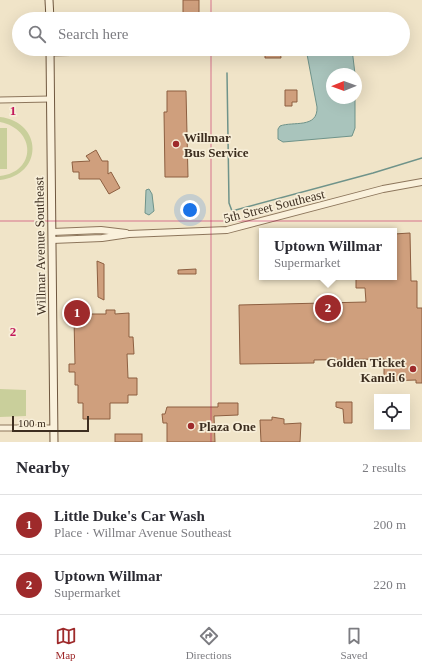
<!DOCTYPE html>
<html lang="en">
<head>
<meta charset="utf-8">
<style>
  body { margin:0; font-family:Georgia,serif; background:#f7f7f7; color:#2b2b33 }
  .controls { position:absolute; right:12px; bottom:12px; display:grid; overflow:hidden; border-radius:0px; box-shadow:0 4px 16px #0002 }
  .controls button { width:36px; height:36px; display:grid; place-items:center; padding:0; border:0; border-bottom:1px solid #e1e1e2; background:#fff; color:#2b2b33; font:20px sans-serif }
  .compass { position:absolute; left:326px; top:68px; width:36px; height:36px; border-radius:50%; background:#fff; box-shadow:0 4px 16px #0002; rotate:269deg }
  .scale { position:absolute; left:12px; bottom:10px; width:77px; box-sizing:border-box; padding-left:4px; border:2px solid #3d2e20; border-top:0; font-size:11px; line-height:14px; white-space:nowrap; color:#3d2e20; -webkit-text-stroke:3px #f7eed8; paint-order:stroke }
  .you { position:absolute; left:190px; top:210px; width:14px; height:14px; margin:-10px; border:3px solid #fff; border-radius:50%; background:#1a73e8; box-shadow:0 0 0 6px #1a73e833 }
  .badge { display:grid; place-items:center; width:26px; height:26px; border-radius:50%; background:#9e2a2b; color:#fff; font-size:13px; font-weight:700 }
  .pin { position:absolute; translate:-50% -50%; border:2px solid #fff; box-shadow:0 1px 4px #0006 }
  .popup { position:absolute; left:259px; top:228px; width:138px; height:52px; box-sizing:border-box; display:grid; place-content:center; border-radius:0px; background:#fff; filter:drop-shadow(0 1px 3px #0005); font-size:13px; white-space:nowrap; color:#7c7c81 }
  .popup b { font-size:15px; color:#2b2b33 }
  .popup::after { content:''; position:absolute; left:50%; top:100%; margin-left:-8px; border:8px solid transparent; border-top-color:#fff }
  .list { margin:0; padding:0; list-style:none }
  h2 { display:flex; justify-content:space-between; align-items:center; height:52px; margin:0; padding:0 16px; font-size:17px }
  h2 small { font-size:13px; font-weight:400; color:#7c7c81 }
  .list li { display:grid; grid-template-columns:26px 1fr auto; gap:12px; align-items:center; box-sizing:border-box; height:60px; padding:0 16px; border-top:1px solid #e1e1e2 }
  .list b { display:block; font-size:15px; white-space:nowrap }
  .list p { margin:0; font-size:13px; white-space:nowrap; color:#7c7c81 }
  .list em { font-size:13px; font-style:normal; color:#7c7c81 }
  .icon { flex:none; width:22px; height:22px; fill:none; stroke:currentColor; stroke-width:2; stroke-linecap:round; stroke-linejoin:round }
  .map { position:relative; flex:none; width:422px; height:442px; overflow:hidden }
  .search { position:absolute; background:#fff; box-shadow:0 4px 16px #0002; left:12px; right:12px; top:12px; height:44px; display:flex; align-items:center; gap:10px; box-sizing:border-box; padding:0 14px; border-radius:22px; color:#7c7c81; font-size:15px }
  .sheet { height:172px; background:#fff }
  nav { display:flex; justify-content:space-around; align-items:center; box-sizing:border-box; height:56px; border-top:1px solid #e1e1e2; background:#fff; font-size:11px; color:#7c7c81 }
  nav a { display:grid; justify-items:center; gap:2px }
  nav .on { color:#9e2a2b }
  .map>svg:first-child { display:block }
</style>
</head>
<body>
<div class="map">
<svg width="422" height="442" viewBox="0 0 422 442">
  <rect width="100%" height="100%" fill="#f0e4c8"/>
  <g fill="#c9cf9b">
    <path d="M 0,117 C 43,122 44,175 0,180 L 0,176 C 37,172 36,129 0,122 Z"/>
    <rect x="0" y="128" width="7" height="41"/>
    <polygon points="0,389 26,390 26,416 0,417"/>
  </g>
  <g fill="#a9c4bc" stroke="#6f938a">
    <path d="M 306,49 L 352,49 L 355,74 L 332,74 L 332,98 L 355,98 L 355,128 L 352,136 L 283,142 L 278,139 L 278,129 L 280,126 C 293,121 318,129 317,107 Z"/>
    <polygon points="149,189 152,194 154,211 149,215 145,213 146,190"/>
  </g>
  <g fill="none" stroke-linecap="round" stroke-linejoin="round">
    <polyline stroke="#6f938a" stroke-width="1.5" points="227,73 229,203 232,211 373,173 422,158"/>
  </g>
  <g fill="#cf9f7d" stroke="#8d5f41">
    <rect x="183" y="0" width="16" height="19"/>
    <polygon points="280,14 280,19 259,19 259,15"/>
    <polygon points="265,49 280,49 281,58 265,58"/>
    <polygon points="285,90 297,90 297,102 292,102 292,106 285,106"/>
    <polygon points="167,91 186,91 188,177 165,177 164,112 167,112"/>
    <polygon points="96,150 102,161 108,161 108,174 111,172 120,188 109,194 100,179 79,179 79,172 73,172 72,162 90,161 86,156"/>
    <polygon points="410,233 411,281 417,281 417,308 422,308 422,383 416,383 416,380 384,381 384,359 314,360 314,363 240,364 239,305 366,302 365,288 356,288 356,277 394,277 394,234"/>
    <polygon points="97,261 104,264 104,300 98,297"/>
    <polygon points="196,269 196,274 178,274 178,270"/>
    <polygon points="74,308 86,308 86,314 106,314 106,310 115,310 115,314 129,313 129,337 133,337 134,354 127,354 128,378 137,378 137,395 128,395 128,403 110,403 110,419 83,419 83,403 78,403 78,385 75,385 75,372 69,372 69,364 75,364 74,319 68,319 68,313 74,313"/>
    <polygon points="336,402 352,402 352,423 344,423 343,409 336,407"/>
    <polygon points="218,403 238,403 238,415 214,416 215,442 167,442 167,423 163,423 162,414 165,414 167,407 218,407"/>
    <polygon points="272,417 284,419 284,424 301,423 300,442 261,442 260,420 272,420"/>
    <rect x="115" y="434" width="27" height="8"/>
  </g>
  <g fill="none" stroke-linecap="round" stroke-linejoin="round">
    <defs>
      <g id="minor">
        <polyline points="50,53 213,49"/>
        <polyline points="0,100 50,99"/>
        <polyline points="0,428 54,428"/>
      </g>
      <g id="tertiary">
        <polyline points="52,232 101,230 126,233"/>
        <polyline points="52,240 102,238 129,234 227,230 383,189 422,182"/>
      </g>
      <g id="secondary">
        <polyline points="49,0 50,19"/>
        <polyline points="50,49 54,442"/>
      </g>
    </defs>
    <use href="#minor" stroke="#8d765c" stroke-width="7"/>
    <use href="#tertiary" stroke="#8d765c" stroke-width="8"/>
    <use href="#secondary" stroke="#6f573f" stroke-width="9"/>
    <use href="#minor" stroke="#faf1dc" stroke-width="5"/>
    <use href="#tertiary" stroke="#faf1dc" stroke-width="6"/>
    <use href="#secondary" stroke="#faf1dc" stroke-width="7"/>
  </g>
  <path fill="none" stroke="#c2185b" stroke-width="1" stroke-opacity="0.55" d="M 211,0 L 211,19M 211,49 L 211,442M 0,221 L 422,221"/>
  <g fill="#9e2a2b" stroke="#f7eed8" stroke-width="1.5">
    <circle cx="176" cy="144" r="4"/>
    <circle cx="413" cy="369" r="4"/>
    <circle cx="191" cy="426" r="4"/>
  </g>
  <g text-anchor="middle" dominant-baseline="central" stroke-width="3.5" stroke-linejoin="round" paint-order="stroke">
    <g font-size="13" font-weight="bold" fill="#3d2e20" stroke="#f7eed8" text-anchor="start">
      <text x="184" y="137">Willmar<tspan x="184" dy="15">Bus Service</tspan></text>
      <text x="405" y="362" text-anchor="end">Golden Ticket<tspan x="405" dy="15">Kandi 6</tspan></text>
      <text x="199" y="426">Plaza One</text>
    </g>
    <g font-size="13" fill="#3d2e20" stroke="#f7eed8">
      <text transform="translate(274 206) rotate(-14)">5th Street Southeast</text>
      <text transform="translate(40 246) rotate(-91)">Willmar Avenue Southeast</text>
    </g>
  </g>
  <g font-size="13" text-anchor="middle" font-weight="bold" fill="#c2185b" stroke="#f7eed8" stroke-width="3.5" stroke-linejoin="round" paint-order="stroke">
    <text x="13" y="115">1</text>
    <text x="13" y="336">2</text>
  </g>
</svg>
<div class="controls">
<button><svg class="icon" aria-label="locate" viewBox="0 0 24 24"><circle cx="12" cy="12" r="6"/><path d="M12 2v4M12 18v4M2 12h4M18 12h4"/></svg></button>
</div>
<svg class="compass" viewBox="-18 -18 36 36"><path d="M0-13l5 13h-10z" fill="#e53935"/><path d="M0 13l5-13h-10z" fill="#7c7c81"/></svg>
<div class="scale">100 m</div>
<div class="you"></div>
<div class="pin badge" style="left:77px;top:313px">1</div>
<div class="pin badge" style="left:328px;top:308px">2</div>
<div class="popup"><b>Uptown Willmar</b>Supermarket</div>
<div class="search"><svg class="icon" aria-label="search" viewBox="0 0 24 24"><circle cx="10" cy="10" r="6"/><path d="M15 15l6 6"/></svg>Search here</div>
</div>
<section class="sheet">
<h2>Nearby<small>2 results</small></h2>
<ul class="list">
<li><span class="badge">1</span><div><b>Little Duke's Car Wash</b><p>Place · Willmar Avenue Southeast</p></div><em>200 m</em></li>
<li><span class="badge">2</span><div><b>Uptown Willmar</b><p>Supermarket</p></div><em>220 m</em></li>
</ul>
</section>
<nav>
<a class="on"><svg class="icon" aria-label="map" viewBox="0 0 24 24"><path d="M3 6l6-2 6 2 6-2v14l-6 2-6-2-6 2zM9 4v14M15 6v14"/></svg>Map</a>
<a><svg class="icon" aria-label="directions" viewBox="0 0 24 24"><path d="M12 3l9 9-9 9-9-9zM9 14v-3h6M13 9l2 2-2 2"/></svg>Directions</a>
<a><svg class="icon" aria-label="saved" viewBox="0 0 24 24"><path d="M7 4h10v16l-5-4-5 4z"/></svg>Saved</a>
</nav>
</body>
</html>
